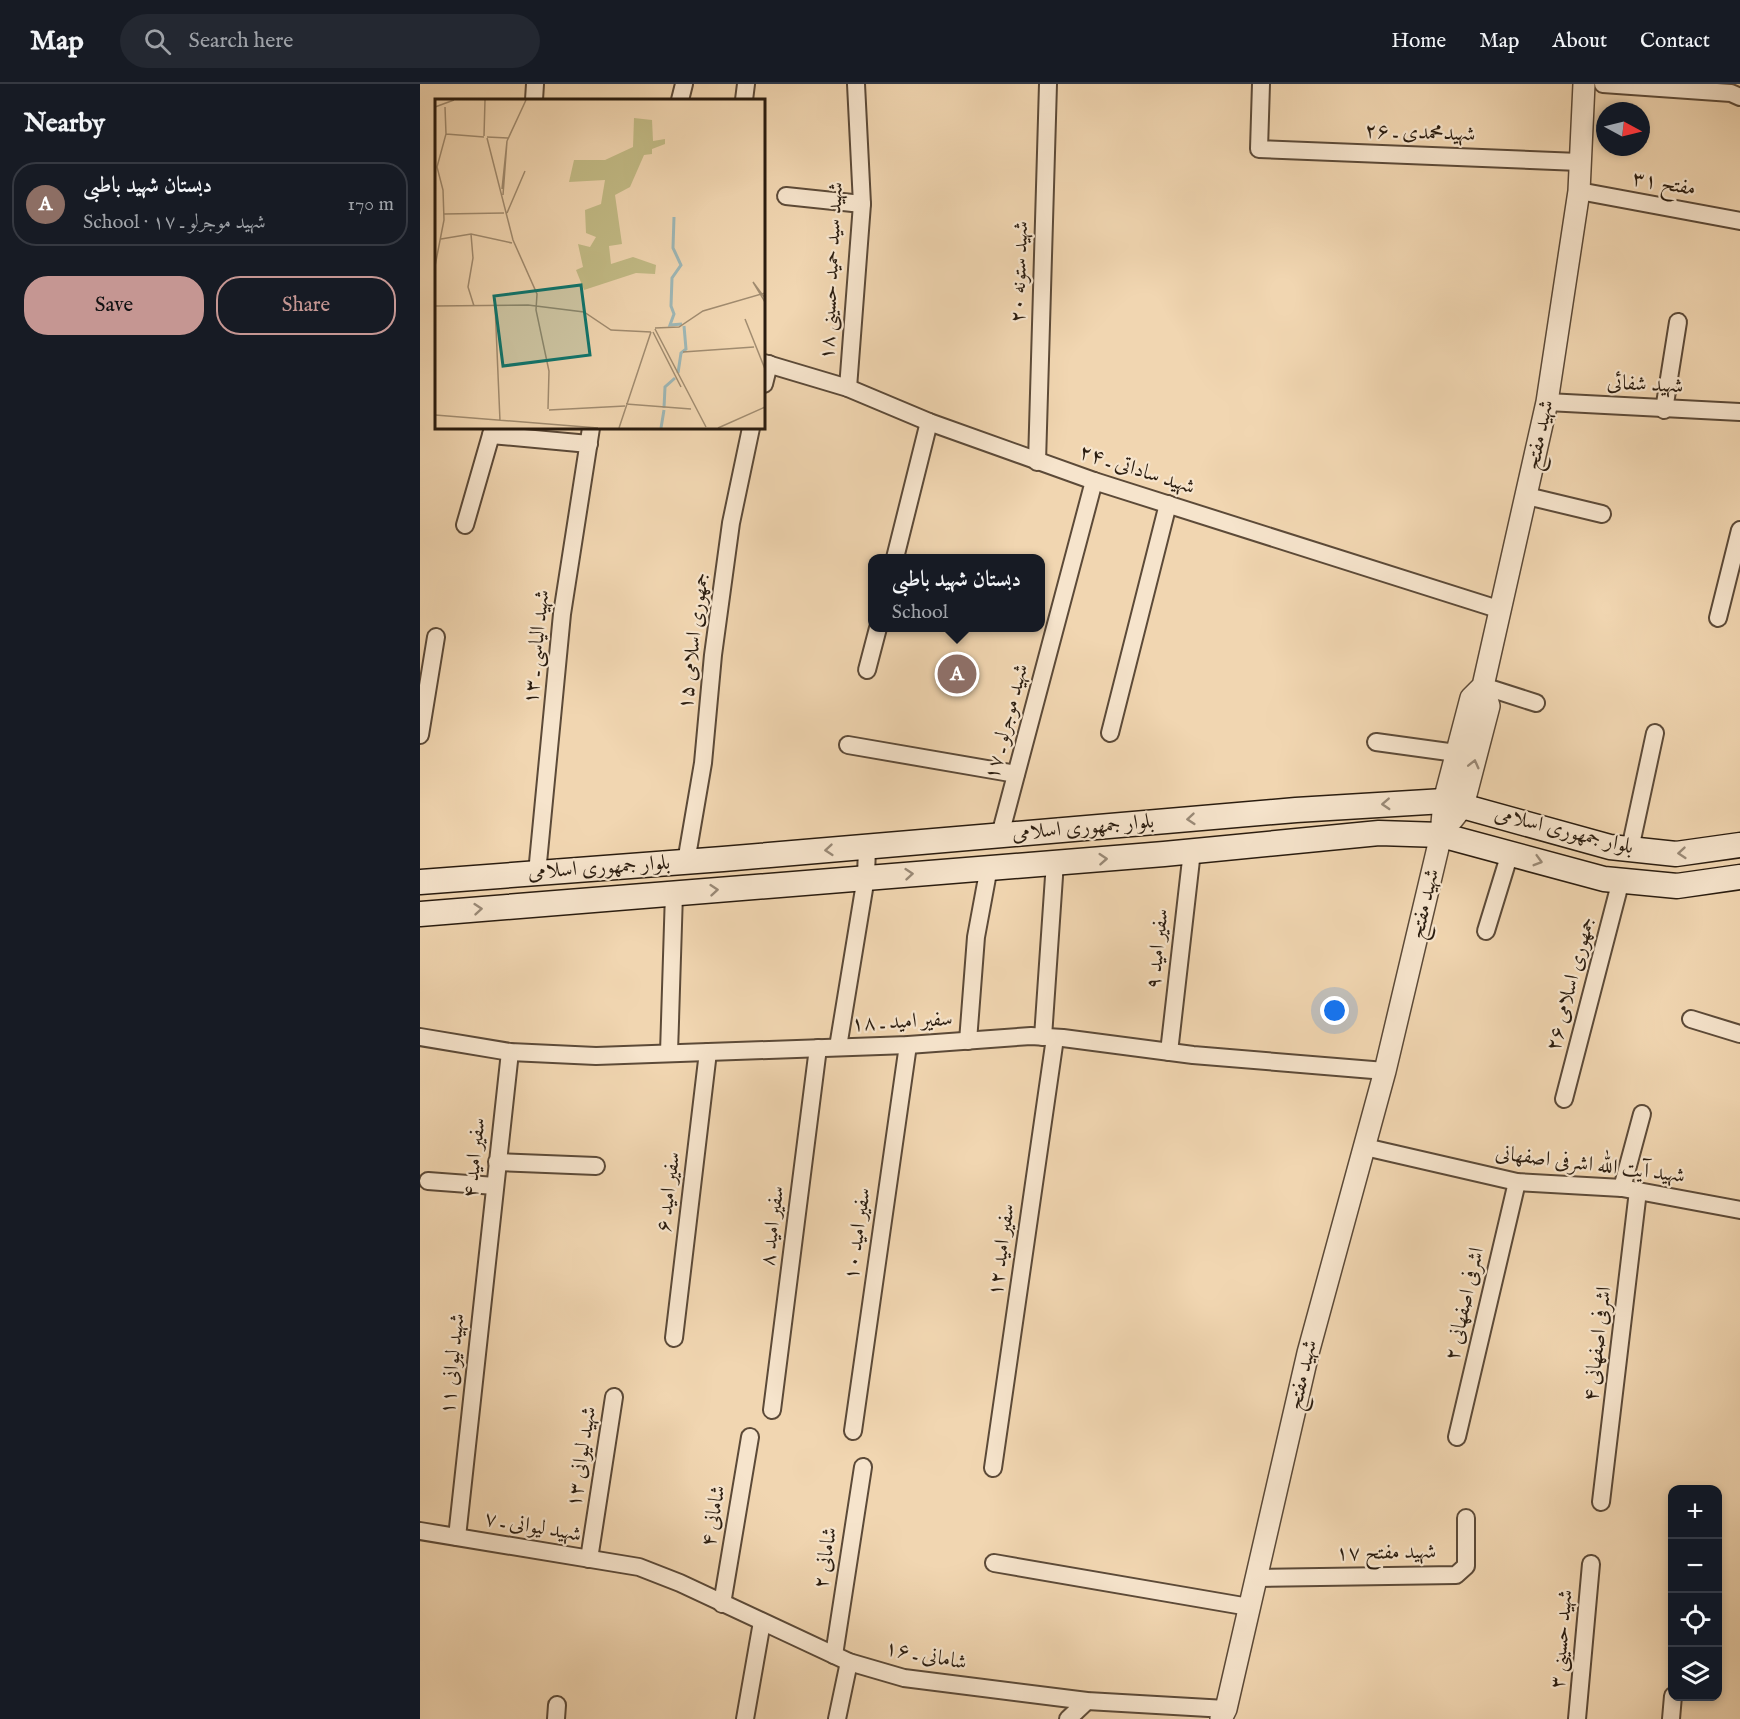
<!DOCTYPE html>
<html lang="en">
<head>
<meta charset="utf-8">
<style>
  body { margin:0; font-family:"IM FELL English",Amiri,serif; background:#242831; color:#f1f3f6 }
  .controls { position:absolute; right:18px; bottom:18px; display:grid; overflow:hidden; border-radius:12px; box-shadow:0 3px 9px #0003 }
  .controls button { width:54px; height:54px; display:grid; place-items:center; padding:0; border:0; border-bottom:2px solid #363941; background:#171b24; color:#f1f3f6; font:30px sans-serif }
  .compass { position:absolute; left:1176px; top:18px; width:54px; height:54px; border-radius:50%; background:#171b24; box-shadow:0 3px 9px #0003; rotate:97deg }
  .you { position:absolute; left:915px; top:927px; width:21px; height:21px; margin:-15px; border:4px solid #fff; border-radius:50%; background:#1a73e8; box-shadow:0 0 0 9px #1a73e833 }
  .badge { display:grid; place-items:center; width:39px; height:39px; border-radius:50%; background:#c59692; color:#fff; font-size:20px; font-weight:700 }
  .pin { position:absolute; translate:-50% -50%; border:3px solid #fff; box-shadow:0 2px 6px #0006 }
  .popup { position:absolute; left:448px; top:470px; width:177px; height:78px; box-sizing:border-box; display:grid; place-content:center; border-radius:12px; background:#171b24; filter:drop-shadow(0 2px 4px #0005); font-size:20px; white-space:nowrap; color:#9ea1a6 }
  .popup b { font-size:22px; color:#f1f3f6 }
  .popup::after { content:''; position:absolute; left:50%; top:100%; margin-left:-12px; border:12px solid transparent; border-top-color:#171b24 }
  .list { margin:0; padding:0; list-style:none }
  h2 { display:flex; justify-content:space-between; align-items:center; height:78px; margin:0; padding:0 24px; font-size:26px }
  h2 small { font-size:20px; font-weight:400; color:#9ea1a6 }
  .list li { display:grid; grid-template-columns:39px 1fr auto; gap:18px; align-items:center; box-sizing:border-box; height:84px; margin:0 12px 12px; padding:0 12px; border:2px solid #363941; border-radius:24px }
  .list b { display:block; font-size:22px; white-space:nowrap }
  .list p { margin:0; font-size:20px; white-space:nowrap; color:#9ea1a6 }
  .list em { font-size:20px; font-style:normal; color:#9ea1a6 }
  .actions { display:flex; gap:12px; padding:18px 24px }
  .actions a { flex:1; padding:14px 0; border:2px solid #c59692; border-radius:24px; text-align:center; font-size:21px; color:#c59692 }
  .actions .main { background:#c59692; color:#111 }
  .icon { flex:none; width:33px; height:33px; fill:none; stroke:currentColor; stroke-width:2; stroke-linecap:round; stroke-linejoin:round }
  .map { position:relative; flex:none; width:1320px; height:1635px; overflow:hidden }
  header { display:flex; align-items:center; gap:36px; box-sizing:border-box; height:84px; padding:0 30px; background:#171b24; border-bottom:2px solid #363941 }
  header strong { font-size:28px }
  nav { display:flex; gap:33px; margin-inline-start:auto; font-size:21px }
  .search { width:420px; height:54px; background:#242831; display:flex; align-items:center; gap:15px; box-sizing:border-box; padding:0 21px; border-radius:33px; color:#9ea1a6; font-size:22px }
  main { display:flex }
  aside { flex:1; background:#171b24 }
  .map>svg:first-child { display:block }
</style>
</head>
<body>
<header>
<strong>Map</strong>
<div class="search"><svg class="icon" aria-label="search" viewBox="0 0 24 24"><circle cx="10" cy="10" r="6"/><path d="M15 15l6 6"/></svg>Search here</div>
<nav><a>Home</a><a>Map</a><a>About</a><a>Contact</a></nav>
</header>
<main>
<aside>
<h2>Nearby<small></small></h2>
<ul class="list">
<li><span class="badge" style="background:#8d6e63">A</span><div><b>دبستان شهید باطبی</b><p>School · شهید موجرلو ـ ۱۷</p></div><em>170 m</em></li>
</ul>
<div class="actions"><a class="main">Save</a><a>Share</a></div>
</aside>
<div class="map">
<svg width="1320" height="1635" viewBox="0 0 1320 1635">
  <rect width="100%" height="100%" fill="#f1d6b1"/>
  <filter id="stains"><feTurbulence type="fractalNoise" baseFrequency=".00333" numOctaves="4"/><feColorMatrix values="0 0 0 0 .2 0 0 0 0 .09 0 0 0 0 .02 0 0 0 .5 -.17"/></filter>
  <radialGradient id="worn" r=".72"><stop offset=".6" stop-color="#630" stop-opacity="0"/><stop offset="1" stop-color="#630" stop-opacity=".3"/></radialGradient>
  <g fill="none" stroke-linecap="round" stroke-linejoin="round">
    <defs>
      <g id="minor">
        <polyline points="841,0 839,65 1159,78"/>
        <polyline points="1183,0 1311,9 1320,13"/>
        <polyline points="114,16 115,0"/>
        <polyline points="260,16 264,0"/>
        <polyline points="324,16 326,0"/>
        <polyline points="1159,107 1320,137"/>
        <polyline points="366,112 442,120"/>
        <polyline points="344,279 428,304 509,338 674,397 1081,526"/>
        <polyline points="344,300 349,280"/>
        <polyline points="428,304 442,120 436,0"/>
        <polyline points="1127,318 1320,328"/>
        <polyline points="1244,326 1258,238"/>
        <polyline points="71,351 169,360"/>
        <polyline points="617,378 628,0"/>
        <polyline points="1107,412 1182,430"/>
        <polyline points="45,441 73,344"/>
        <polyline points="475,474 509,338"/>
        <polyline points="1298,534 1320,446"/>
        <polyline points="447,586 458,544"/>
        <polyline points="1063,602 1116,619"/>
        <polyline points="690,649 748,420"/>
        <polyline points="0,651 16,553"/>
        <polyline points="956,658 1036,669"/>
        <polyline points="428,661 596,690"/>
        <polyline points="580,751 674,397"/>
        <polyline points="1210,765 1235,649"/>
        <polyline points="266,778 283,679 293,571 311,439 331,344"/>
        <polyline points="117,789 142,530 171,344"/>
        <polyline points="1066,847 1090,769"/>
        <polyline points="1271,935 1320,950"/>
        <polyline points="0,953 90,968 176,972 488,961 611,952 643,954 773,971 965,987"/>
        <polyline points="623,953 635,778"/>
        <polyline points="548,957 556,853 569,783"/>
        <polyline points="418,963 446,793 447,762"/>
        <polyline points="749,968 772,767"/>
        <polyline points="249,969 254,809"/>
        <polyline points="1144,1015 1201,796"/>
        <polyline points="945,1063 1097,1098 1202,1104 1320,1126"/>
        <polyline points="77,1078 176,1082"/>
        <polyline points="8,1097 75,1102"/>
        <polyline points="1202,1104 1222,1030"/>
        <polyline points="254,1254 288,968"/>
        <polyline points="352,1326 398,964"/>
        <polyline points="433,1347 488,961"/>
        <polyline points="1037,1353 1097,1098"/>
        <polyline points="573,1384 635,954"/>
        <polyline points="1181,1418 1218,1107"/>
        <polyline points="0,1447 219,1483 260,1499 429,1578 484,1594 667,1617 806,1625"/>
        <polyline points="37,1453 90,968"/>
        <polyline points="169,1475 194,1313"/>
        <polyline points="574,1479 829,1523"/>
        <polyline points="837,1494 1036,1491 1046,1482 1046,1434"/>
        <polyline points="302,1520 330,1353"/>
        <polyline points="414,1571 443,1383"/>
        <polyline points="136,1635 137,1621"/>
        <polyline points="325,1635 342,1538"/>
        <polyline points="417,1635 429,1578"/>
        <polyline points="648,1635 667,1617"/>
        <polyline points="1157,1635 1171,1480"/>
        <polyline points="1251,1635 1253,1612"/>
      </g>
      <g id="tertiary">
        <polyline points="1032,736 1043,722 1069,622 1063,602"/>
        <polyline points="801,1635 806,1625 888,1269 965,987 1021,751 1024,717 1051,614 1063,602 1127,318 1159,107 1164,0"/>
      </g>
      <g id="secondary">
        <polyline points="0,798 303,775 876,726 1024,717 1190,763 1256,770 1320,761"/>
        <polyline points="0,830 744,770 959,749 1021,751 1184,795 1257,802 1320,793"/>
      </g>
    </defs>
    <use href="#minor" stroke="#5c4a38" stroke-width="20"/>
    <use href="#tertiary" stroke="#5c4a38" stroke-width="24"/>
    <use href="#secondary" stroke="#2a1c0f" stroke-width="27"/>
    <use href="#minor" stroke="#f6e4cc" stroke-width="16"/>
    <use href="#tertiary" stroke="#f6e4cc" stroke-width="21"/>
    <use href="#secondary" stroke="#f6e4cc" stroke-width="24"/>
  </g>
  <defs><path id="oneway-chevron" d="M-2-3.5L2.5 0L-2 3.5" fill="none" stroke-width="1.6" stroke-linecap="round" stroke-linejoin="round" transform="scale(1.5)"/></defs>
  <g stroke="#9a8a77">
    <use href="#oneway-chevron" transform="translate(1054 680) rotate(-76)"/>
    <use href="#oneway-chevron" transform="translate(966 720) rotate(177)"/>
    <use href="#oneway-chevron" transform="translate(771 735) rotate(175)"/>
    <use href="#oneway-chevron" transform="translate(409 766) rotate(175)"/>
    <use href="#oneway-chevron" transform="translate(1262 769) rotate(175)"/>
    <use href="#oneway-chevron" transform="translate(683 775) rotate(-4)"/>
    <use href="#oneway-chevron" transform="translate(1118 777) rotate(16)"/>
    <use href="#oneway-chevron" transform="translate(489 790) rotate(-5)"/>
    <use href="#oneway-chevron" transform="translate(294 806) rotate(-5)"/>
    <use href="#oneway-chevron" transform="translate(58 825) rotate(-5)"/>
  </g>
  <g text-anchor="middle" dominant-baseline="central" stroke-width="4.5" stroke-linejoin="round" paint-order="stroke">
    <g font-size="21" fill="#2a1c0f" stroke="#f6e4cc">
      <text transform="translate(1000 49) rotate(2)">شهیدمحمدی ـ ۲۶</text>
      <text transform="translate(1244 100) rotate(10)">مفتح ۳۱</text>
      <text transform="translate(412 187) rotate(-87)">شهید سید حمید حسینی ۱۸</text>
      <text transform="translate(600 188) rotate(-88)">شهید ستونه ۲۰</text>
      <text transform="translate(1225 301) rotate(3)">شهید شفائی</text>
      <text transform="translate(1120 351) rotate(-78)">شهید مفتح</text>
      <text transform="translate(717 386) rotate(18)">شهید ساداتی ـ ۲۴</text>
      <text transform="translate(274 557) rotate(-83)">جمهوری اسلامی ۱۵</text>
      <text transform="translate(117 563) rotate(-84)">شهید الیاسی ـ ۱۳</text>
      <text transform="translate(587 638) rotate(-75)">شهید موجرلو ـ ۱۷</text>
      <text transform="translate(663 744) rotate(-5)">بلوار جمهوری اسلامی</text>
      <text transform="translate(1144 747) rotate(14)">بلوار جمهوری اسلامی</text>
      <text transform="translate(179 784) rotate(-4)">بلوار جمهوری اسلامی</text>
      <text transform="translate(1005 820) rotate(-77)">شهید مفتح</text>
      <text transform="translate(738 865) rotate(-84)">سفیر امید ۹</text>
      <text transform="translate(1151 900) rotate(-75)">جمهوری اسلامی ۲۶</text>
      <text transform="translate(482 938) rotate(-3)">سفیر امید ـ ۱۸</text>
      <text transform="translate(55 1074) rotate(-84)">سفیر امید ۴</text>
      <text transform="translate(1170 1081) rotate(7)">شهید آیت الله اشرفی اصفهانی</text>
      <text transform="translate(249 1108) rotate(-83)">سفیر امید ۶</text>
      <text transform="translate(353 1142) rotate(-83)">سفیر امید ۸</text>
      <text transform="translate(438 1150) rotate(-82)">سفیر امید ۱۰</text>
      <text transform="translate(582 1166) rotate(-82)">سفیر امید ۱۲</text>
      <text transform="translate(1045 1220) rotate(-77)">اشرفی اصفهانی ۲</text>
      <text transform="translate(1178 1260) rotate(-83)">اشرفی اصفهانی ۴</text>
      <text transform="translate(33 1280) rotate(-84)">شهید لیوانی ۱۱</text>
      <text transform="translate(883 1291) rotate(-77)">شهید مفتح</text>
      <text transform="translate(162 1373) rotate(-81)">شهید لیوانی ۱۳</text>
      <text transform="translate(294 1432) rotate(-80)">شامانی ۴</text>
      <text transform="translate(113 1443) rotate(10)">شهید لیوانی ـ ۷</text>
      <text transform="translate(966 1469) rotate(-1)">شهید مفتح ۱۷</text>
      <text transform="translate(406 1474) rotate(-81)">شامانی ۲</text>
      <text transform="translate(1142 1555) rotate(-85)">شهید حسینی ۳</text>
      <text transform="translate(506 1572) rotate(11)">شامانی ـ ۱۶</text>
    </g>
  </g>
  <g transform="translate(15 15)">
    <rect width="330" height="330" fill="#f1d6b1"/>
    <path d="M 199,19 L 217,21 L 218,42 L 230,40 L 230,45 L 217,50 L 217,55 L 209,56 L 195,88 L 180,96 L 187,145 L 174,147 L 176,165 L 198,158 L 221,166 L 220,175 L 201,174 L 149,191 L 141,171 L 148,168 L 143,145 L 155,148 L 161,138 L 151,134 L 150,111 L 166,105 L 170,81 L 134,83 L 139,61 L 170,61 L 198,48 Z" fill="#c2bb86"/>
    <path fill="none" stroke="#9eb7b6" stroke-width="3" d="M 239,118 L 238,149 L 246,166 L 237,179 L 236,207 L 239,215 L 235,226 L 247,225M 243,274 L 246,254 L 251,250 L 249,227M 229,309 L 230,288 L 240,279M 226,329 L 229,311"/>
    <path fill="none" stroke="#a18c70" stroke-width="1.5" d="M 0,8 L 19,1M 11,35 L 49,38M 49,37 L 50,1M 52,38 L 73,39M 52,39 L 78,141 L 102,195 L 101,211 L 114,272 L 113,310M 72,42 L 91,1M 67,90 L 72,42 L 68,96M 72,114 L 90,72M 9,115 L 69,114M 36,135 L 38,159 L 33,188 L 39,207M 6,140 L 36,135 L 77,144M 0,167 L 9,121 L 8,91 L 2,68 L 11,35 L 10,8M 330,199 L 318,183 L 330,203M 60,205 L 65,322M 0,207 L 93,206 L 149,213 L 176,231 L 216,233M 310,220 L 330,270M 220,229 L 244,228 L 268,212 L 330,194M 220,230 L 271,328M 218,233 L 246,288M 248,253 L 319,248M 191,305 L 256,310M 114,311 L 190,307M 0,316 L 163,329M 184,329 L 216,233M 283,329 L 330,308"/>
    <path fill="#0f766e" fill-opacity="0.15" stroke="#0f766e" stroke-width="3" d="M 146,186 L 155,256 L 68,267 L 59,197 Z"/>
    <rect width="330" height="330" fill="none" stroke="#2a1c0f" stroke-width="3"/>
  </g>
  <rect width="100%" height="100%" filter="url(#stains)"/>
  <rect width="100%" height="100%" fill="url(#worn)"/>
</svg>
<div class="controls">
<button>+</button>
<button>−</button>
<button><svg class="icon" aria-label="locate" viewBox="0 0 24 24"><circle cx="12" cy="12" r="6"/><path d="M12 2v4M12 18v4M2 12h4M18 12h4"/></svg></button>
<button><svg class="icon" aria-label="layers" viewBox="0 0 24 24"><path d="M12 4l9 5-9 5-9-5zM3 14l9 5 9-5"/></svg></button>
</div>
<svg class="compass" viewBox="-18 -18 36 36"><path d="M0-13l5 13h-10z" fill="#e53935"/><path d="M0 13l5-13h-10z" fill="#9ea1a6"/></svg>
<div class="you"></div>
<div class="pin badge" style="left:537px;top:590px;background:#8d6e63">A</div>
<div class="popup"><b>دبستان شهید باطبی</b>School</div>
</div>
</main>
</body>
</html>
